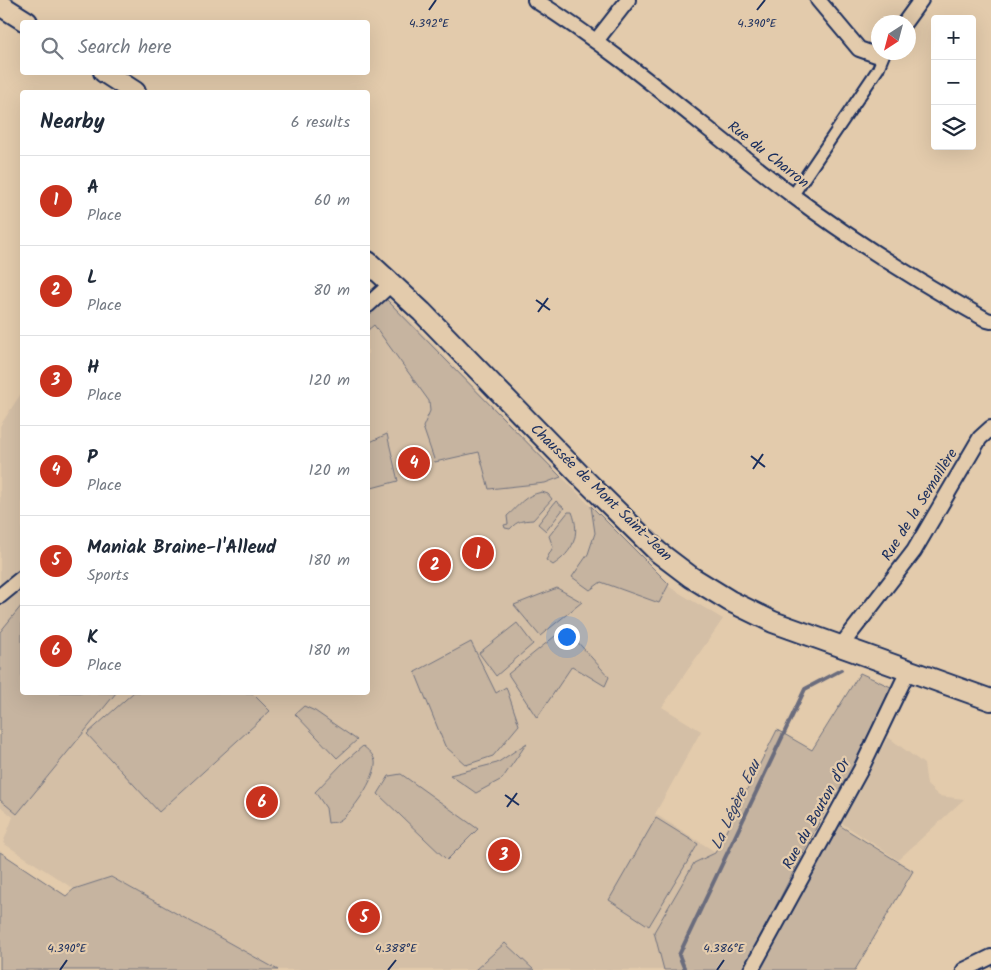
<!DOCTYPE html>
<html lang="en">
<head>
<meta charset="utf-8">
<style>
  body { margin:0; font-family:Kalam,sans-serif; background:#f6f6f7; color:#1f2937 }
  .controls { position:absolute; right:15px; top:15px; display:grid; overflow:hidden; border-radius:5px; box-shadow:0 5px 20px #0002 }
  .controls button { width:45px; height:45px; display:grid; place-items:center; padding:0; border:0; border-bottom:1px solid #e0e1e3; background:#fff; color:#1f2937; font:25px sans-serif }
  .compass { position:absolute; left:871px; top:15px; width:45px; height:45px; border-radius:50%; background:#fff; box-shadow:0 5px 20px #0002; rotate:216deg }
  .you { position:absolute; left:566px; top:636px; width:18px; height:18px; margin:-12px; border:4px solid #fff; border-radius:50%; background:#1a73e8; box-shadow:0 0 0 8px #1a73e833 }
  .badge { display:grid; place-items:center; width:32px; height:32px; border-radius:50%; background:#c8321e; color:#fff; font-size:16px; font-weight:700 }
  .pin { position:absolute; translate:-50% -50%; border:2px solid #fff; box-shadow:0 1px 5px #0006 }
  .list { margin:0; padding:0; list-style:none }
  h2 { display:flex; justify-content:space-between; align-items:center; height:65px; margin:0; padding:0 20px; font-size:21px }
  h2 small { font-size:16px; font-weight:400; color:#747a83 }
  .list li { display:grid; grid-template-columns:32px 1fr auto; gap:15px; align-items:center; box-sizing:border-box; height:90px; padding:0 20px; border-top:1px solid #e0e1e3 }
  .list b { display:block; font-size:19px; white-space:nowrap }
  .list p { margin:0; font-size:16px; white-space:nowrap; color:#747a83 }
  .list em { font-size:16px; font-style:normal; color:#747a83 }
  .icon { flex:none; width:28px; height:28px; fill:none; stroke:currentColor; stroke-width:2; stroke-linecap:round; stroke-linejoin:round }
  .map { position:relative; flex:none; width:991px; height:970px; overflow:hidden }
  .search { position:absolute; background:#fff; box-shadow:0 5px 20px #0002; left:20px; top:20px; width:350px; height:55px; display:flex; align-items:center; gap:12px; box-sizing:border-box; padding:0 18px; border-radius:5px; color:#747a83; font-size:19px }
  .panel { position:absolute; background:#fff; box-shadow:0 5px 20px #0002; left:20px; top:90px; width:350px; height:605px; border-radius:5px }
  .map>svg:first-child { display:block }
</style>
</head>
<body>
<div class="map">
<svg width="991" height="970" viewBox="0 0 991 970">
  <rect width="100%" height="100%" fill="#e3cbac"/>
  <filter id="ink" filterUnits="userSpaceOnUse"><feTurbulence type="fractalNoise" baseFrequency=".02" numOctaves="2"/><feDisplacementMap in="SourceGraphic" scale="10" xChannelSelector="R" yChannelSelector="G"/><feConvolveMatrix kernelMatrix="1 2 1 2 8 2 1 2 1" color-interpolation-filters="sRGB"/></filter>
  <g filter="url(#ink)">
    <g fill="#d4bfa6">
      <polygon points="387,297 668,586 723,619 662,707 701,731 655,814 714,851 664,970 534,970 505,943 475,970 278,970 112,877 74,889 3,843 13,817 0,806 0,426 22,392 22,692 368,692 368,311"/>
      <polygon points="888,737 924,764 927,785 939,796 964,799 898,860 840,822"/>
    </g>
    <g fill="#c6b4a0" stroke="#70727f">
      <polygon points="386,299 561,477 545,483 489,489 479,452 435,462 423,427 430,411 429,401 374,325 368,330 368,314"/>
      <polygon points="387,434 398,481 368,489 368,443"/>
      <path d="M 542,492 L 548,494 L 552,499 L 533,520 C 522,521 518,520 510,529 L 505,528 L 504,525 L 508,524 L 507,516 C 521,504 523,496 542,492 Z"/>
      <polygon points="556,501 564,508 546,531 538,524"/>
      <polygon points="591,506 669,584 659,603 601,582 590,590 572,577 588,554 595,533"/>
      <path d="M 568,512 L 572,512 C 581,535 573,552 553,565 L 546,560 L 553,547 L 549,536 Z"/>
      <polygon points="557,588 582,602 540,636 514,605"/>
      <polygon points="22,605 22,692 116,693 17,814 0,800 0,632"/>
      <polygon points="517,623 533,644 496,676 479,653"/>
      <polygon points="565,628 609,677 605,686 572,666 537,718 508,674"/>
      <polygon points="471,642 496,693 506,687 519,725 493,756 466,765 445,746 415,672"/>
      <polygon points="860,673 891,687 850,774 838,797 833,795 743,970 664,970 654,932 694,863 715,853 777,730 812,750"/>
      <polygon points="134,692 252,693 270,711 159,812 87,734"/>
      <polygon points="304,706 315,711 357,740 337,758 295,714"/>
      <polygon points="527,743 502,779 476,793 450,775 497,763"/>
      <path d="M 363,746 C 368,750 373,754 375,761 C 378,775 350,818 336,822 C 334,823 331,822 328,823 L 326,808 L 315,792 L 343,763 Z"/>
      <polygon points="401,774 478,829 447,860 378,794 389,776"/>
      <polygon points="656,818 698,844 649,926 609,900"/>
      <polygon points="839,825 913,871 855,970 759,970"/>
      <polygon points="0,852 66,896 74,889 111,877 278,970 0,970"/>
      <polygon points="505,943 534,970 475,970"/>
    </g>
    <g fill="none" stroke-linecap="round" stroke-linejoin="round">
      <polyline stroke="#6a6c7d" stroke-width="4" points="685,970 679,955 805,689 841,670"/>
      <defs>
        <polyline id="pedestrian" points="793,195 878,69 885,52"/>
        <g id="minor">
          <path d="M 535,0 C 626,57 706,130 792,195 C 853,241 919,282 987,320 L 991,321"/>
          <polyline points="818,0 859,49 876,55 880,52"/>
          <polyline points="905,22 921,0"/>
          <polyline points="596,41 628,0"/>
          <polyline points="368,305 392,283"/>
          <polyline points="0,596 22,578"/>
          <polyline points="840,647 914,551 980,438 991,428"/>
          <polyline points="751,970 861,769 908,671"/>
          <polyline points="964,970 991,957"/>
        </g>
        <g id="secondary">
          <polyline points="0,5 27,22"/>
          <polyline points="104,72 135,92"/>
          <polyline points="368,262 422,312 585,480 658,552 691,577 730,601 773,622 991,700"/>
        </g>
      </defs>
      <use href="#pedestrian" stroke="#1b2f5e" stroke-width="14"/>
      <use href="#minor" stroke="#1b2f5e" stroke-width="18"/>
      <use href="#secondary" stroke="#1b2f5e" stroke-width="24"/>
      <use href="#pedestrian" stroke="#e3cbac" stroke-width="10"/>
      <use href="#minor" stroke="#e3cbac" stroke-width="14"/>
      <use href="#secondary" stroke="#e3cbac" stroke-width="20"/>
    </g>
  </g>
  <path fill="none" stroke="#1b2f5e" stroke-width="2" d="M 429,10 L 436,0M 757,10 L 765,0M 536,300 L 550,310M 538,312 L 548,298M 751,456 L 765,467M 753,469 L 763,454M 505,795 L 519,805M 507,807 L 517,793M 60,970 L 67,960M 388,970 L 396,960M 717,970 L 724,960"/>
  <g text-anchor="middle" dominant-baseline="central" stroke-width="4.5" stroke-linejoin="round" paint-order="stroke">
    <g font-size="15" fill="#1b2f5e" stroke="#e3cbac">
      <text transform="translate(768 155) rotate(38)">Rue du Charron</text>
      <text transform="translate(601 493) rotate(44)">Chaussée de Mont Saint-Jean</text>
      <text transform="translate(920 505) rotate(-58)">Rue de la Semaillère</text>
      <text transform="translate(817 814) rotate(-61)">Rue du Bouton d'Or</text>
    </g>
    <g font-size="16" font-style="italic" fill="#2f3e66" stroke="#e3cbac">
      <text transform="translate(736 805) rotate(-65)">La Légère Eau</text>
    </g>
  </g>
  <g font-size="12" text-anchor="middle" fill="#1b2f5e" stroke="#e3cbac" stroke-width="4.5" stroke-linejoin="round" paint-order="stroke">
    <text x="757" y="27">4.390°E</text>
    <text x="429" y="27">4.392°E</text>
    <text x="67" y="952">4.390°E</text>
    <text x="396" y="952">4.388°E</text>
    <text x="724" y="952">4.386°E</text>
  </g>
</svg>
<div class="controls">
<button>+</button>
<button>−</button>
<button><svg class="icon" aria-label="layers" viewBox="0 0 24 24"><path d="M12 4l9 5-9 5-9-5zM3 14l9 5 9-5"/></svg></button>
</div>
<svg class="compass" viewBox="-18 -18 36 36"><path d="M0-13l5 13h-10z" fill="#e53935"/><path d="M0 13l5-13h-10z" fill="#747a83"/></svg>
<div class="you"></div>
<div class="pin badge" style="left:478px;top:553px">1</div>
<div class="pin badge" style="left:435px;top:565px">2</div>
<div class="pin badge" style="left:504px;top:855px">3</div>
<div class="pin badge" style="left:414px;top:463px">4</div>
<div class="pin badge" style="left:364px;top:917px">5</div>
<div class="pin badge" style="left:262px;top:802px">6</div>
<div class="search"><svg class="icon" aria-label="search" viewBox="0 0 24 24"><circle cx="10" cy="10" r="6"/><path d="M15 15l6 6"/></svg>Search here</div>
<section class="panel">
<h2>Nearby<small>6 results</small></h2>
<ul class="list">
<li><span class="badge">1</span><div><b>A</b><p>Place</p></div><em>60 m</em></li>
<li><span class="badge">2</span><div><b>L</b><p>Place</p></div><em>80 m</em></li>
<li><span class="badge">3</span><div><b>H</b><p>Place</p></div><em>120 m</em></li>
<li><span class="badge">4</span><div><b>P</b><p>Place</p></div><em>120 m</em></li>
<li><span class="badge">5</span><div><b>Maniak Braine-l'Alleud</b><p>Sports</p></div><em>180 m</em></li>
<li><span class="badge">6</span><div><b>K</b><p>Place</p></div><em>180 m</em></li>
</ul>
</section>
</div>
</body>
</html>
